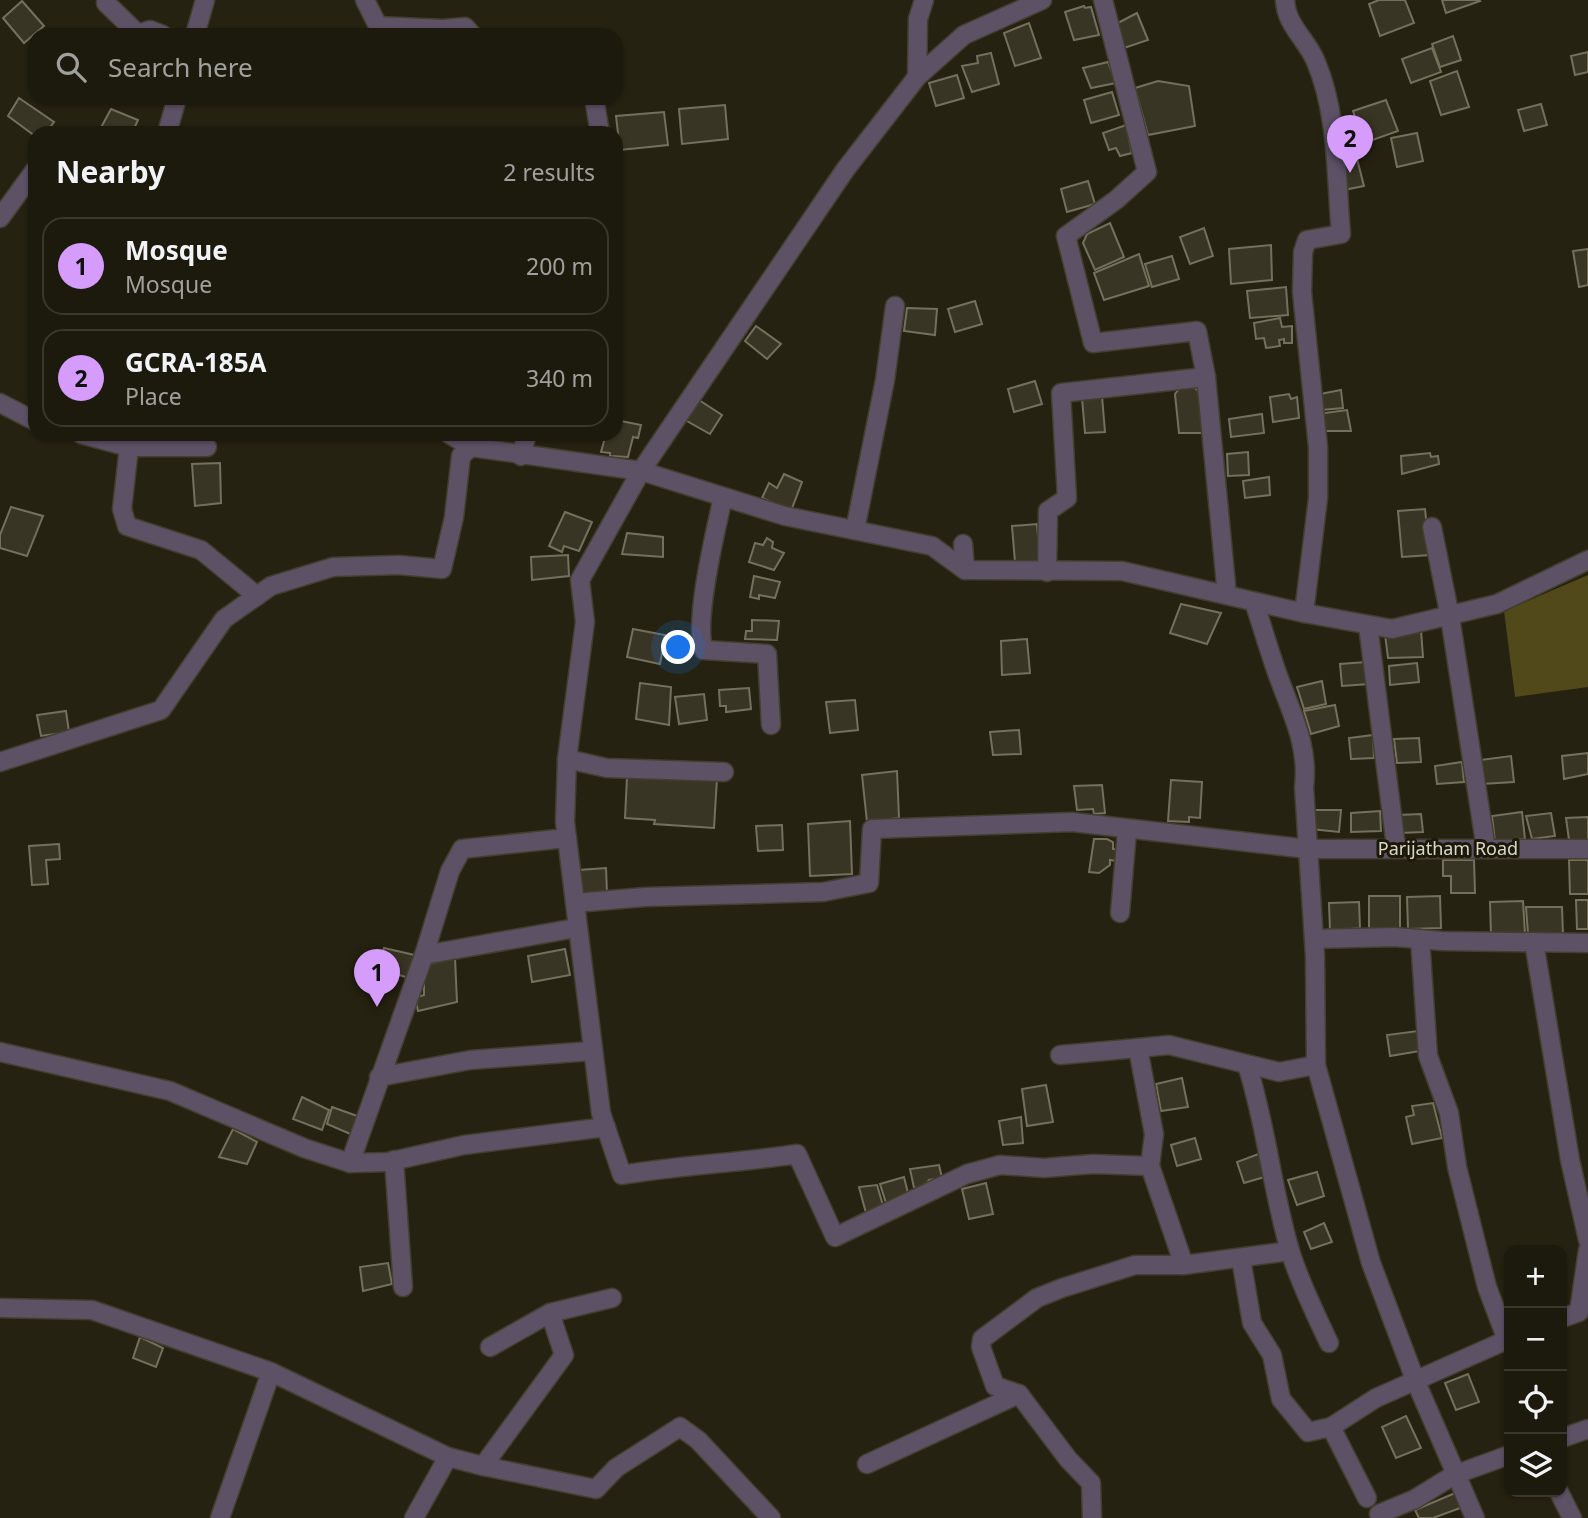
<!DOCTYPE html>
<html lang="en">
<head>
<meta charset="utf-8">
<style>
  body { margin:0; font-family:"Noto Sans",sans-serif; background:#29271b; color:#f1f3f6 }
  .controls { position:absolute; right:21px; bottom:21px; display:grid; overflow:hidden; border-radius:14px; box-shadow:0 2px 5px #0004 }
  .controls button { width:63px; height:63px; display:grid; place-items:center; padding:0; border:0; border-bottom:2px solid #3a382e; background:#1c1a0d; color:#f1f3f6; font:35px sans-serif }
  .you { position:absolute; left:679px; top:648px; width:24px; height:24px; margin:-18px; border:5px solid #fff; border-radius:50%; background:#1a73e8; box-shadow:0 0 0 10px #1a73e833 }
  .badge { display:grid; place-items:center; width:46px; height:46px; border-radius:50%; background:#d59cfb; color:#111; font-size:23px; font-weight:700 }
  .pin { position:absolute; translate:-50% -58px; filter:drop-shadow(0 2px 4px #0008) }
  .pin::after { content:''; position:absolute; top:37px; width:24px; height:21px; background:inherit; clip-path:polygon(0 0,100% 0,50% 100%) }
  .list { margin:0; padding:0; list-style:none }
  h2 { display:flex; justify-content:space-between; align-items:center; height:91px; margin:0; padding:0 28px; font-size:30px }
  h2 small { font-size:23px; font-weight:400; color:#a0a19d }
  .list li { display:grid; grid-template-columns:46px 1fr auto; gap:21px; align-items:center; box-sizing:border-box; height:98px; margin:0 14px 14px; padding:0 14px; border:2px solid #3a382e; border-radius:21px }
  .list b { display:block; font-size:26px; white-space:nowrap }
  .list p { margin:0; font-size:23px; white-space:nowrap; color:#a0a19d }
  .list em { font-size:23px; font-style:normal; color:#a0a19d }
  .icon { flex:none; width:38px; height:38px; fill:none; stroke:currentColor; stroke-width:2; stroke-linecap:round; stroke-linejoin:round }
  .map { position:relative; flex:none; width:1588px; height:1518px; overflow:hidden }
  .search { position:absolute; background:#1c1a0d; box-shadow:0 2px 5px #0004; left:28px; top:28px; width:595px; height:77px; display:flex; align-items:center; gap:18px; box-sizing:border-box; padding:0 24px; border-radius:21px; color:#a0a19d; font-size:26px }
  .panel { position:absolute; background:#1c1a0d; box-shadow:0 2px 5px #0004; left:28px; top:126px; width:595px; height:315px; border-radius:21px }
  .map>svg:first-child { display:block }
</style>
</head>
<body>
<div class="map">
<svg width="1588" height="1518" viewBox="0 0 1588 1518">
  <rect width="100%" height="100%" fill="#252211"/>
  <polygon fill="#52491a" points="1588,575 1588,687 1515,697 1504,611"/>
  <g fill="#393524" stroke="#74705d" stroke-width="2">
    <polygon points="1379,0 1405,0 1414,23 1380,36 1369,4"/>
    <polygon points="1442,0 1479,0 1480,1 1446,13"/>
    <polygon points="22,1 44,26 24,43 3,18"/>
    <polygon points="1084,6 1085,8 1091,7 1099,35 1074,40 1065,12"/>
    <polygon points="1137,13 1148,40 1124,48 1114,25"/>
    <polygon points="1029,23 1041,58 1015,66 1004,33"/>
    <polygon points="1453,36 1461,60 1440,67 1432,44"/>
    <polygon points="1432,48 1441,72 1411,83 1402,59"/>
    <polygon points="1588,52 1588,72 1575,75 1571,56"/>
    <polygon points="991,53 999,84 972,92 962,66 978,63 977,56"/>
    <polygon points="1108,62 1116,83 1091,88 1083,68"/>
    <polygon points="1457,71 1469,107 1441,115 1430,81"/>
    <polygon points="957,75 964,98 936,106 929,83"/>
    <polygon points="1158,81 1189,86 1195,126 1148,135 1135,88"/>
    <polygon points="1112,92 1119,115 1091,123 1084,100"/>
    <polygon points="19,98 54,122 46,133 35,133 35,136 8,116"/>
    <polygon points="1386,100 1398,131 1364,143 1353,111"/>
    <polygon points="1541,104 1547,125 1524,131 1518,110"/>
    <polygon points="725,105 728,139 682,144 679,109"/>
    <polygon points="111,109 138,120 132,133 98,133"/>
    <polygon points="664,112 668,145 620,150 616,116"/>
    <polygon points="1126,125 1132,153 1120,156 1116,148 1109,150 1103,133"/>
    <polygon points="1417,133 1423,161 1397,167 1391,138"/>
    <polygon points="1356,155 1364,186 1344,190 1338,160"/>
    <polygon points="1088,181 1095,204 1067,212 1061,189"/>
    <polygon points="1110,223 1124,257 1095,270 1083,243 1087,234"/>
    <polygon points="1204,228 1213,256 1190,264 1180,237"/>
    <polygon points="1271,245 1272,280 1231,284 1229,249"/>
    <polygon points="1588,249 1588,285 1579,287 1573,251"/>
    <polygon points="1139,254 1149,286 1104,300 1094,273"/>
    <polygon points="1172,256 1179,279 1152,287 1145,264"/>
    <polygon points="1286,287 1288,315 1250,318 1247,291"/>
    <polygon points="975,301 982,324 955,332 948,309"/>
    <polygon points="907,308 937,309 935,335 904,331"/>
    <polygon points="1280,318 1282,327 1292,326 1292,343 1284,343 1284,339 1279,340 1280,346 1266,348 1264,338 1256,339 1254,323"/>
    <polygon points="756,326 781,344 767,359 745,341"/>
    <polygon points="1035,381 1042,404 1014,412 1008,389"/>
    <polygon points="1183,384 1192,386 1201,393 1209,433 1179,433 1175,394"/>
    <polygon points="1341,390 1343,408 1322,410 1320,394"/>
    <polygon points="1289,394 1291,399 1297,397 1299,418 1273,422 1270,397"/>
    <polygon points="1102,396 1105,432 1085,433 1082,398"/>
    <polygon points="699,400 722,415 710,434 685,420"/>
    <polygon points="1347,410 1351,431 1320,431 1317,414"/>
    <polygon points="1262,414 1264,433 1231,437 1229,419"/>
    <polygon points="616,420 641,425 638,438 633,437 628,457 610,456 610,453 601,452 606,434 616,434"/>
    <polygon points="1248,452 1249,475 1228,476 1227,454"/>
    <polygon points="1430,453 1431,457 1438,456 1439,464 1402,474 1401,456"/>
    <polygon points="220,463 221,503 195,506 192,464"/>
    <polygon points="784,474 802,482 791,511 762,498 769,483 777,488"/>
    <polygon points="1269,477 1270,495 1245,498 1243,481"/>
    <polygon points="11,507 43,516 27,556 0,548 0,535"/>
    <polygon points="1425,509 1430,555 1402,557 1398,511"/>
    <polygon points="565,512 592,522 579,551 564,546 562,552 549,546"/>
    <polygon points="1037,524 1040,562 1015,562 1012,526"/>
    <polygon points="627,533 663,537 663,557 622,554"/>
    <polygon points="767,538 773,542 772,548 784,553 774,570 749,562 755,543 763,545"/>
    <polygon points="568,555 569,576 532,580 531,557"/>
    <polygon points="754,576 780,582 775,598 759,595 759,599 750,597"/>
    <polygon points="1181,604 1221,613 1207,644 1170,633"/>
    <polygon points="752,620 779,621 777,640 745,639 746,631 752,631"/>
    <polygon points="633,629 665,635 660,664 627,657"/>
    <polygon points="1421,630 1423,657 1388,658 1385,634"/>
    <polygon points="1027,639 1030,673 1002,675 1001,641"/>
    <polygon points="1366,662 1369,684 1342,686 1340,664"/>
    <polygon points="1417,663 1419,682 1390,685 1389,666"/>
    <polygon points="1322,681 1326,704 1304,709 1297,687"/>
    <polygon points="640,683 671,687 669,725 636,719"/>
    <polygon points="749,688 751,709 726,712 726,706 720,706 719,690"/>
    <polygon points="704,694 707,720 679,724 675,697"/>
    <polygon points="855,700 858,730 830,733 826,702"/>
    <polygon points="1335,705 1339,726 1311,734 1304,711"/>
    <polygon points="66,711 69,732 41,736 37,715"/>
    <polygon points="1019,730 1021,754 993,755 990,732"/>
    <polygon points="1373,735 1374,758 1351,759 1349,738"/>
    <polygon points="1419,738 1421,762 1397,763 1394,739"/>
    <polygon points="1588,753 1588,774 1564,779 1562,756"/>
    <polygon points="1511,756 1514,782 1482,784 1480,760"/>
    <polygon points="1462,762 1464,782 1437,784 1435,766"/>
    <polygon points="897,771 899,818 867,822 862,775"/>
    <polygon points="627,777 717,778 714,828 654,824 655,820 625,818"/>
    <polygon points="1171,780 1202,782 1200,818 1189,817 1189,822 1168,821"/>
    <polygon points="1102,785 1105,813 1094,814 1093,809 1077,810 1074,786"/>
    <polygon points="1312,810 1341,810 1339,832 1311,829"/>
    <polygon points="1380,811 1381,831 1351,832 1351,813"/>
    <polygon points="1522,812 1525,839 1495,842 1492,816"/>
    <polygon points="1551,813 1555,836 1532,839 1526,816"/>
    <polygon points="1421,814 1423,832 1400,833 1398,815"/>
    <polygon points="1588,817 1588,841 1569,840 1566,818"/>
    <polygon points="850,821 852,874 810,876 808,824"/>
    <polygon points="782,825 783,850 758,851 756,826"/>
    <polygon points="1094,839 1107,839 1113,842 1113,849 1118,850 1117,861 1110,860 1110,865 1099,873 1089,872"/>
    <polygon points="59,844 60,859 46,860 48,884 32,885 29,846"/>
    <polygon points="1443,860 1474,860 1475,893 1451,893 1451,876 1443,876"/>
    <polygon points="1569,860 1588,860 1588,894 1570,894"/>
    <polygon points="606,868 607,893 580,896 579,870"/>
    <rect x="1369" y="896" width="31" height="33"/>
    <polygon points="1440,896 1441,928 1408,929 1407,897"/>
    <polygon points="1576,900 1588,900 1588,929 1577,929"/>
    <polygon points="1523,901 1525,934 1491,935 1490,902"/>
    <polygon points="1359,902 1360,928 1330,931 1329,903"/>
    <polygon points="1526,907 1562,907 1563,934 1528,934"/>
    <polygon points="384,948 419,956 412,979 377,968"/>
    <polygon points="565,949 570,975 532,982 528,956"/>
    <polygon points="455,958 457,1002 418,1011 415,998 424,995 424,975 429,964"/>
    <polygon points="1418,1031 1420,1051 1390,1056 1387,1035"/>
    <polygon points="1182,1078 1188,1107 1161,1111 1156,1084"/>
    <polygon points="1046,1085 1053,1122 1027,1126 1022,1089"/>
    <polygon points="302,1097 329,1110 322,1130 293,1119"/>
    <polygon points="1433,1103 1442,1138 1412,1144 1406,1117 1414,1115 1412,1106"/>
    <polygon points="332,1107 360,1117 355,1136 327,1124"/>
    <polygon points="1021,1117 1023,1143 1003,1145 999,1121"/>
    <polygon points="233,1129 257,1142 247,1164 219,1157"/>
    <polygon points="1195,1138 1201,1159 1177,1166 1171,1145"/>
    <polygon points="1261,1153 1268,1176 1244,1183 1237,1162"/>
    <polygon points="939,1165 942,1178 929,1180 924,1187 914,1188 910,1169"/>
    <polygon points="1317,1172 1324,1196 1297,1205 1288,1180"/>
    <polygon points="904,1177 909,1197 886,1203 880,1184"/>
    <polygon points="986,1183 993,1214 969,1219 962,1189"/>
    <polygon points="877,1185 884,1209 866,1213 859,1187"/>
    <polygon points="1324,1223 1332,1242 1311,1249 1304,1232"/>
    <polygon points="388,1263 392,1284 363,1291 360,1267"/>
    <polygon points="140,1337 163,1348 156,1367 133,1358"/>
    <polygon points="1468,1374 1479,1402 1456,1410 1445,1383"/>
    <polygon points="1406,1416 1421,1448 1396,1458 1382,1427"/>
    <polygon points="1455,1493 1463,1507 1433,1518 1419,1518 1415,1510"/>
  </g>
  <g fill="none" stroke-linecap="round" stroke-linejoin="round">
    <defs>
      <g id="minor">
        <polyline points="365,0 378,26 443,29 465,27 472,35"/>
        <path d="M 924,0 L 918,19 L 917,77 L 845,170 L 641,471 L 580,580 L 585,622 L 567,759 L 565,822 L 601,1113 L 622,1175 C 680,1165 739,1163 797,1154 L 835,1237 L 967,1174 L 1000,1165 L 1044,1168 L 1093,1164 L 1150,1166"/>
        <polyline points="1103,0 1147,172 1116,200 1066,236 1093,343 1197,331 1206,377 1227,595"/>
        <path d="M 1285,0 C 1286,26 1307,39 1316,62 C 1338,114 1336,177 1341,234 L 1307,240 L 1303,252 L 1302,292 L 1318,447 L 1318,498 L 1304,613"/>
        <polyline points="106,3 138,34 150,30 163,35"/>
        <polyline points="195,35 205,0"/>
        <polyline points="917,77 964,35 1042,0"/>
        <polyline points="594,98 600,133"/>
        <polyline points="167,133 177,98"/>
        <polyline points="0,218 35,170"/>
        <polyline points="0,403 35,421"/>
        <polyline points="81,434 129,447 207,447"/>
        <polyline points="449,434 471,447"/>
        <polyline points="129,447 122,509 127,526 201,550 257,596"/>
        <polyline points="521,456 527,434"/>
        <path d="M 723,497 C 716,529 693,623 704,650 L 767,654 L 771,725"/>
        <polyline points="1432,527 1450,617 1486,849"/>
        <polyline points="855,530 885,380 895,306"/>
        <polyline points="963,544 965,570"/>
        <polyline points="1047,572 1048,511 1067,498 1061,393 1206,377"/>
        <path d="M 1254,602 C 1263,628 1270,655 1280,681 C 1293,716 1309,748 1304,787 L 1315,956 L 1316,1065 L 1371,1263 L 1416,1382 L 1475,1518"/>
        <polyline points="1368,625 1396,847"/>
        <polyline points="567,759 607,768 724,772"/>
        <polyline points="0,762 161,710 224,619 271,586 333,567 399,565 442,569 454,517 461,456 471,447 641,471 785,516 932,546 965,570 1122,571 1304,613 1392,629 1497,604 1588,560"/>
        <polyline points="575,903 645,897 823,892 869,883 872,829 1072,822 1308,849 1588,849"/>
        <polyline points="1120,913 1127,831"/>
        <polyline points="1314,939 1395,937 1442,941 1588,943"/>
        <polyline points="1420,939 1428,1056 1449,1113 1457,1167 1487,1287 1507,1340"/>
        <polyline points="1534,942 1570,1160 1588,1240"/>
        <polyline points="424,955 576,928"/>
        <polyline points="0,1052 170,1091 304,1148 350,1163 388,1162 464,1145 606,1127"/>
        <polyline points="1060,1055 1138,1048"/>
        <path d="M 1247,1065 C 1267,1127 1272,1192 1291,1254 C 1301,1285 1315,1313 1329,1343"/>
        <polyline points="379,1077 470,1060 592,1051"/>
        <polyline points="394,1160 403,1287"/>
        <polyline points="350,1163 424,955 450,871 462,849 567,838"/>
        <polyline points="1290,1251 1184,1265 1150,1166 1154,1134 1138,1048 1169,1045 1279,1072 1316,1065"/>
        <polyline points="1241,1259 1252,1323 1272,1355 1281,1399 1308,1432 1331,1427 1376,1398 1509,1339"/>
        <polyline points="0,1308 92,1310 271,1372 220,1518"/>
        <polyline points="1562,1318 1579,1312 1588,1250"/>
        <polyline points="490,1347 550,1313 612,1298"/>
        <polyline points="271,1372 448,1457 414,1518"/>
        <polyline points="1331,1427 1367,1498"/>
        <polyline points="1562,1438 1588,1429"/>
        <polyline points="448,1457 483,1466 564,1355 550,1313"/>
        <polyline points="867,1464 1019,1394"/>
        <polyline points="483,1466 596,1489 616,1468 680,1427 698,1440 771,1518"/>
        <polyline points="1559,1492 1572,1518"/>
        <polyline points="1092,1518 1091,1483 1068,1459 1019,1394 995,1386 981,1347 982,1339 1037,1298 1062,1288 1135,1265 1184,1265"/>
        <polyline points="1380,1518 1379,1514 1415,1499 1454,1475 1509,1455"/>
      </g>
    </defs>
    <use href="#minor" stroke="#423f2f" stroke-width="21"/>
    <use href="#minor" stroke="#5d5166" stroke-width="18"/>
  </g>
  <g text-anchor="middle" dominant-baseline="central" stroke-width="6" stroke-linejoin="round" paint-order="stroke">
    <g font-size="18" fill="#d8d7cc" stroke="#1c1908">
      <text x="1448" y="848">Parijatham Road</text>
    </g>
  </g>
</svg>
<div class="controls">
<button>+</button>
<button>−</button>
<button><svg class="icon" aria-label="locate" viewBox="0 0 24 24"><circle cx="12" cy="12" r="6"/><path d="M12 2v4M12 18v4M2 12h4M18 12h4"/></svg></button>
<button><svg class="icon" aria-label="layers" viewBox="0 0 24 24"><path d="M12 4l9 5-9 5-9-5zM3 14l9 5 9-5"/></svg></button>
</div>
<div class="you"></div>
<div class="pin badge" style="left:377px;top:1007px">1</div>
<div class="pin badge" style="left:1350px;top:173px">2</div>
<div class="search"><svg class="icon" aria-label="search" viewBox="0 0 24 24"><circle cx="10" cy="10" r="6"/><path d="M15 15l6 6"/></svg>Search here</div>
<section class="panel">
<h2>Nearby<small>2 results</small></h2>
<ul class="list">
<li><span class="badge">1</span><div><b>Mosque</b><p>Mosque</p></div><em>200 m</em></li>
<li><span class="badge">2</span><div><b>GCRA-185A</b><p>Place</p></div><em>340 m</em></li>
</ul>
</section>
</div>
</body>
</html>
